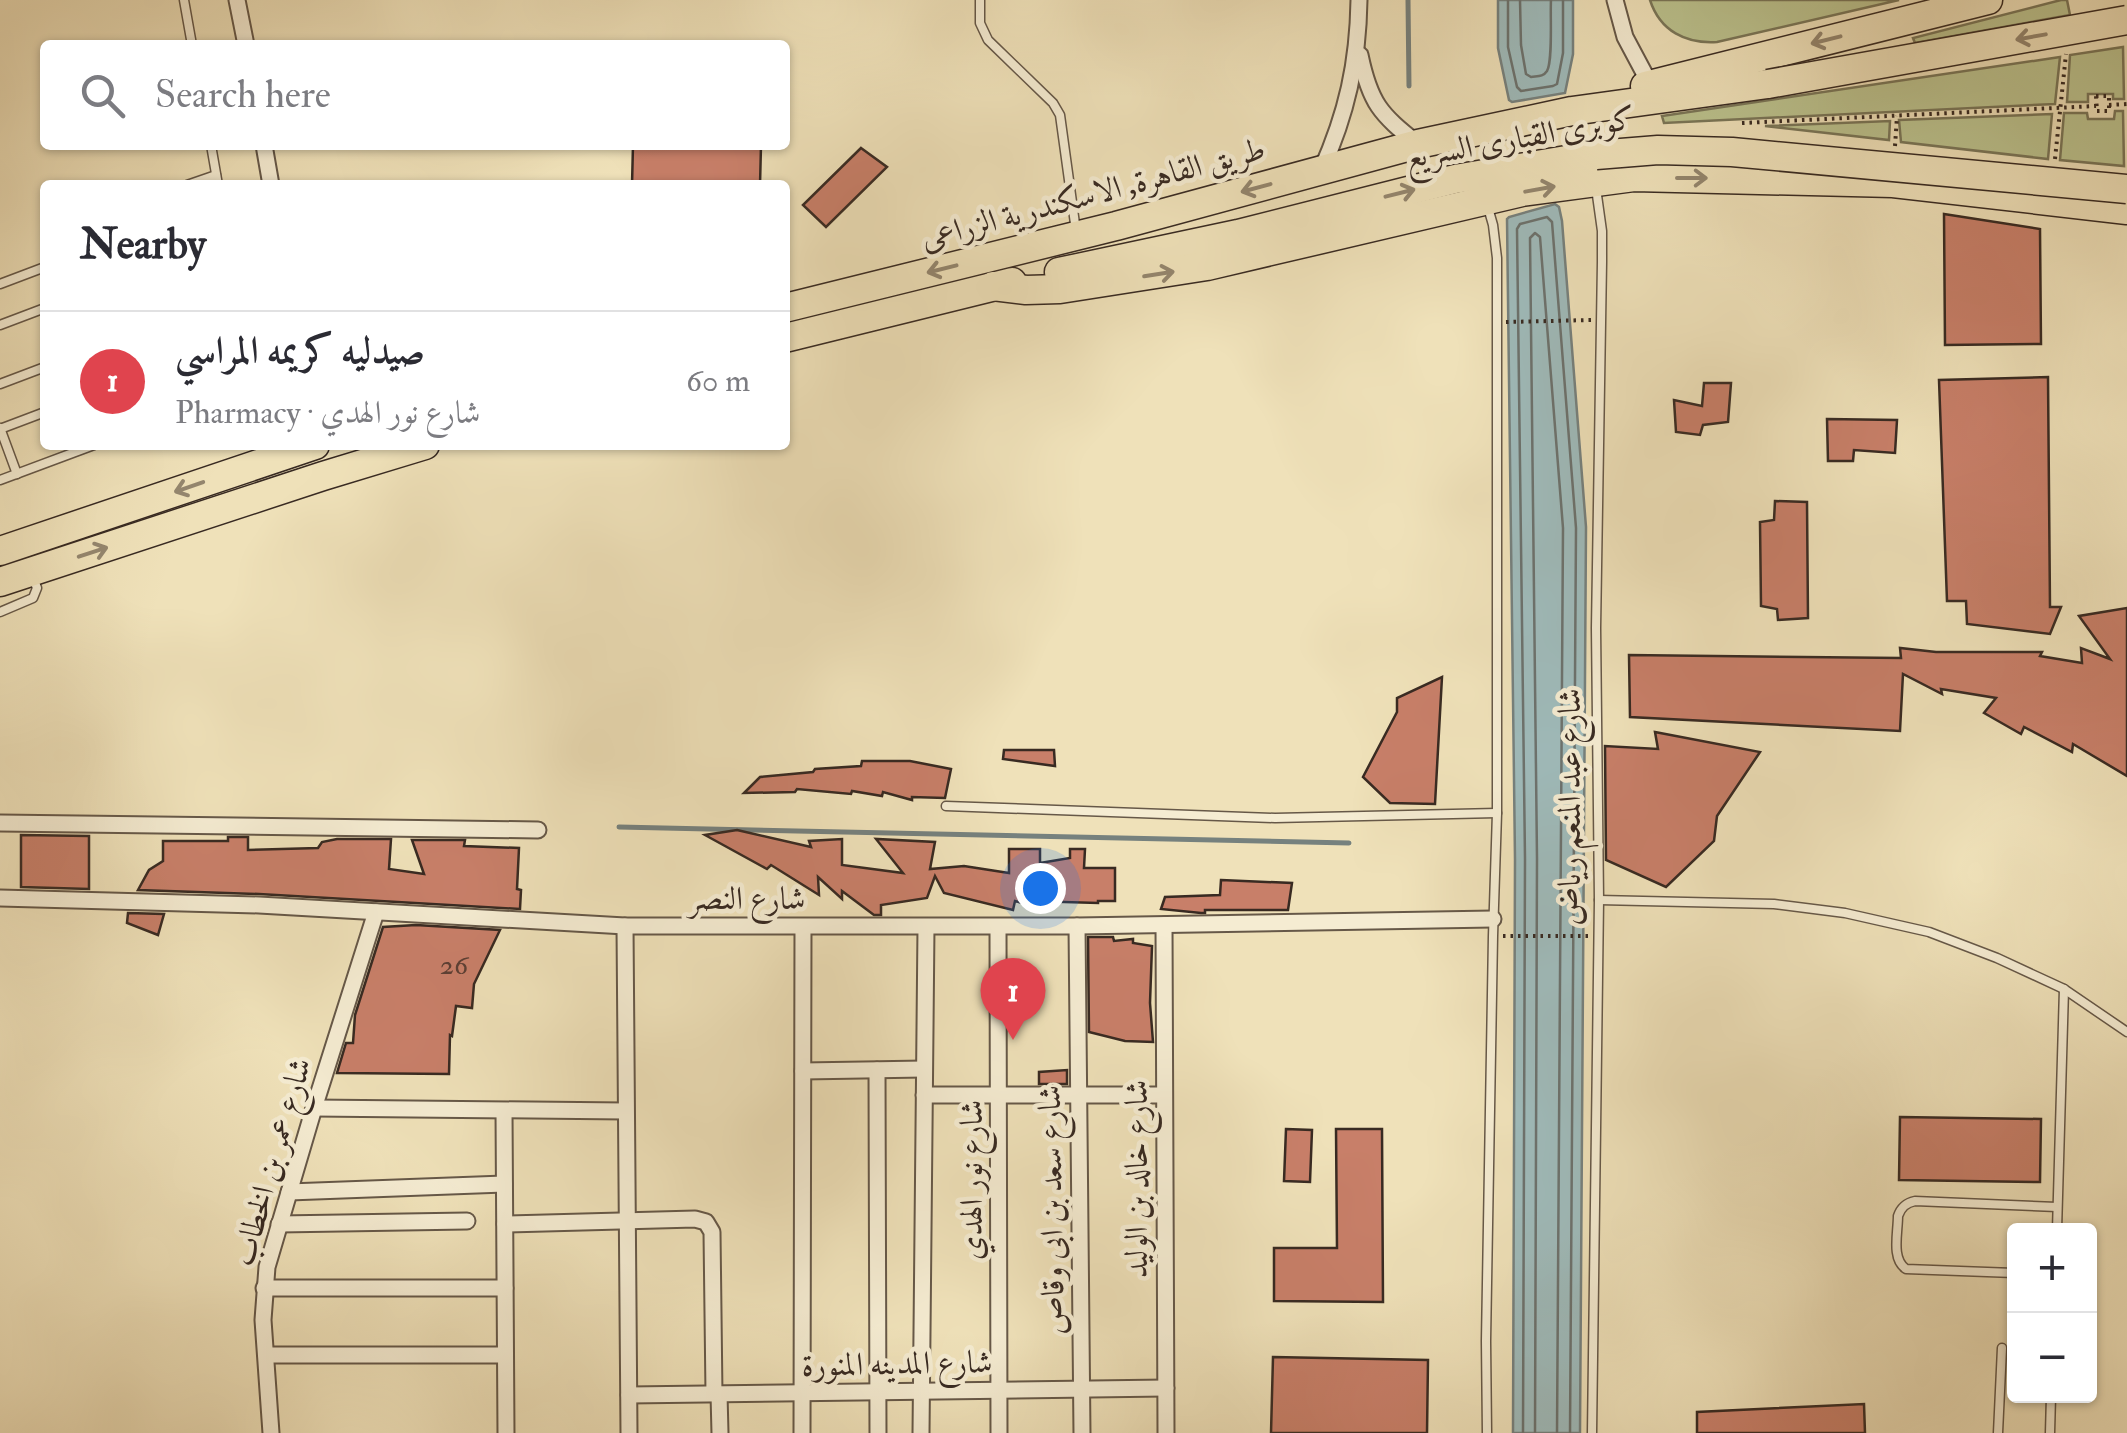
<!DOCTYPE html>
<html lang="en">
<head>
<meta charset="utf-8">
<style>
  body { margin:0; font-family:"IM FELL Double Pica",Amiri,serif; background:#f7f7f7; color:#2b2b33 }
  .controls { position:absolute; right:30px; bottom:30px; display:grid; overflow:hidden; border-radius:10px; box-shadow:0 2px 8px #0004 }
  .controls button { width:90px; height:90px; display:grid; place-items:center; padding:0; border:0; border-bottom:2px solid #e1e1e2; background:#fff; color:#2b2b33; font:50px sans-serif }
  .you { position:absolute; left:1040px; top:888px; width:35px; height:35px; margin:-25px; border:8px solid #fff; border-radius:50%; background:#1a73e8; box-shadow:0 0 0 15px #1a73e833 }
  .badge { display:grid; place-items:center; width:65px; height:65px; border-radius:50%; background:#8f2418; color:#fff; font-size:32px; font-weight:700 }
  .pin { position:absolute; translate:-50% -82px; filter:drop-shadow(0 2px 5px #0008) }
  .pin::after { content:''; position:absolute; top:52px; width:35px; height:30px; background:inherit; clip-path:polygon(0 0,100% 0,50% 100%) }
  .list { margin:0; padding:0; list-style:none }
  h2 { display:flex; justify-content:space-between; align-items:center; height:130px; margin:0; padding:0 40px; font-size:42px }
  h2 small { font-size:32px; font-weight:400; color:#7c7c81 }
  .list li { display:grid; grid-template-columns:65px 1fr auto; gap:30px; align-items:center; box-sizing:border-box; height:140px; padding:0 40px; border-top:2px solid #e1e1e2 }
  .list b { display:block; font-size:38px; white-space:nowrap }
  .list p { margin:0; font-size:32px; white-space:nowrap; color:#7c7c81 }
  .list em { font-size:32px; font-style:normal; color:#7c7c81 }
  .icon { flex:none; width:55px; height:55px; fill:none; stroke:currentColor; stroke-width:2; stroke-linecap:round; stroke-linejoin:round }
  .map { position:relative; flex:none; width:2127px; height:1433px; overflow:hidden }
  .search { position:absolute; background:#fff; box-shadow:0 2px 8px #0004; left:40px; top:40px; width:750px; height:110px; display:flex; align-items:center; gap:25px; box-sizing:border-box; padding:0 35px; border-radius:10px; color:#7c7c81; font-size:38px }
  .panel { position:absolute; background:#fff; box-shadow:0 2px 8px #0004; left:40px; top:180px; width:750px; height:270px; border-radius:10px }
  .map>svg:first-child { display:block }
</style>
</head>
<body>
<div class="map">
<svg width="2127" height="1433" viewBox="0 0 2127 1433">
  <rect width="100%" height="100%" fill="#efe1b9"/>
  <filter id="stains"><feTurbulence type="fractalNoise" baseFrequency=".002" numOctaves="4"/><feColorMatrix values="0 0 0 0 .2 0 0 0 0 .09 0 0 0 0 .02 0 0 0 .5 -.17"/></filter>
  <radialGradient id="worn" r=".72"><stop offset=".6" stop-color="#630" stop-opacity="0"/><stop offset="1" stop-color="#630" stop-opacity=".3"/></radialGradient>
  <g fill="#bbc28e" stroke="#7a7658" stroke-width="2.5">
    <path d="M 1650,0 L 1899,0 L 1717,42 C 1686,44 1660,31 1650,0 Z"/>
    <polygon points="2061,0 2067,0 2070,15 1915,43 1913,38"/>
    <polygon points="2123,47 2124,99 2113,99 2113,94 2088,94 2088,102 2067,102 2070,55"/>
    <polygon points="2060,57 2055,104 1664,123 1662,116"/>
    <polygon points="2115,111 2123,111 2124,166 2060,160 2064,113 2087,113 2088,119 2114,119"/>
    <polygon points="2052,114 2048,159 1901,142 1899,120"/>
    <polygon points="1890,121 1889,140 1765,126"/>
  </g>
  <g fill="#9fbbbb" stroke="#76817e" stroke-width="2.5">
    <polygon points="1498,0 1573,0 1573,54 1565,93 1512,102 1509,100 1498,48"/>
    <polygon points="1555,204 1559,207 1562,221 1586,527 1580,1433 1513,1433 1515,859 1507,219 1509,217"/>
  </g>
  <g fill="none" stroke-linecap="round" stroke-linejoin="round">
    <g stroke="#6c726e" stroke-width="2.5">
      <polyline points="1508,0 1508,47 1517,87 1521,91 1553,86 1557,84 1563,53 1563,0"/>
      <path d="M 1520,0 L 1521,45 L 1526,74 L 1531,77 C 1538,76 1543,77 1547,71 C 1553,61 1550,14 1551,0"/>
      <polyline points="1523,1433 1525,859 1517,229 1520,224 1547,217 1552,222 1576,528 1570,1433"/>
      <polyline points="1535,1433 1537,859 1530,238 1535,233 1540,237 1563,528 1557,1433"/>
    </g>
    <g stroke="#76817e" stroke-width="5">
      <polyline points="1408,0 1409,86"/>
      <polyline points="619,827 1349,843"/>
    </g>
  </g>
  <g fill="#c87f69" stroke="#382a22" stroke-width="2.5">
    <polygon points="633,145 761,145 760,185 632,185"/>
    <polygon points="861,148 887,167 826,227 803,205"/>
    <polygon points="1944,214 2040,229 2041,344 1945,345"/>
    <polygon points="2048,377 2050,607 2061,607 2050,634 1967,624 1966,601 1947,601 1939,380"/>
    <polygon points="1704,383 1731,383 1728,422 1703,425 1700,435 1676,432 1674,400 1702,406"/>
    <polygon points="1827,419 1897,420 1895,453 1854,450 1853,461 1828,461"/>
    <polygon points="1775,501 1807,502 1808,618 1778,620 1777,609 1761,606 1760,522 1774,520"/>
    <polygon points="2127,608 2127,776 2073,744 2072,752 2024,727 2021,734 1984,713 1996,698 1941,689 1942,694 1903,674 1900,731 1630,717 1629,655 1901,658 1900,648 1936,652 2042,652 2040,656 2082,663 2081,648 2110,659 2079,616"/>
    <polygon points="1442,677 1435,804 1390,803 1363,777 1397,712 1397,698"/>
    <polygon points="1655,732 1760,752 1717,816 1714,841 1666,887 1606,860 1605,746 1658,749"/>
    <polygon points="1004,750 1054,750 1055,766 1003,759"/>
    <polygon points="862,761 910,761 951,769 945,798 912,797 912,800 883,792 882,796 852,791 851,794 797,789 795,792 744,793 760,777 813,772 815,769 861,766"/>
    <polygon points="737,830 811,847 809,841 842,839 842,865 903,873 876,839 935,842 930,869 964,866 1009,873 1009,849 1040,849 1040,863 1070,858 1070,849 1085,849 1084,868 1115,868 1115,901 1098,901 1098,903 1029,901 1028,905 1015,901 1013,910 944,893 935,876 927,898 881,905 881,915 874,915 842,891 842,899 818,877 819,895 771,865 767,869 705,835"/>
    <polygon points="21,835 89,836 89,889 21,887"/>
    <polygon points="228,837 248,837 248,850 318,848 322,842 337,839 391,839 389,869 424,874 412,840 465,840 464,846 519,848 517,889 521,890 520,909 259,894 138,890 149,870 163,861 163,841 228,841"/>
    <polygon points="1221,880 1292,883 1288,910 1205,910 1205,913 1201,913 1161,909 1165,897 1220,895"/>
    <polygon points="128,913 164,914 158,935 127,923"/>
    <polygon points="416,925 500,930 474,984 472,1008 456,1006 452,1036 450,1035 449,1074 337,1073 346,1043 353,1043 355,1015 383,927"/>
    <polygon points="1088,937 1113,937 1114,941 1133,939 1133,943 1152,946 1150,1003 1153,1042 1125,1041 1089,1032"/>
    <polygon points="1067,1070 1067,1084 1039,1084 1039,1072"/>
    <polygon points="1900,1117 2041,1119 2040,1182 1899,1180"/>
    <polygon points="1286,1129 1312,1130 1310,1182 1284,1181"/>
    <polygon points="1336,1129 1382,1129 1383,1302 1274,1301 1274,1248 1337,1248"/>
    <polygon points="1273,1357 1428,1360 1427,1433 1271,1433"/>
    <polygon points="1864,1404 1865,1433 1697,1433 1697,1412"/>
  </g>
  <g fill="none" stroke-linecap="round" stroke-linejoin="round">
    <defs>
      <g id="lane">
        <polyline points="184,0 192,45"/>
        <polyline points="980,0 980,23 988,40 1053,103 1060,115 1076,231"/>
        <polyline points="211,145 218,185"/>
        <polyline points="187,185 216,175"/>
        <polyline points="0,284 45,267"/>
        <polyline points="0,325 45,308"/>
        <polyline points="0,384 45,367"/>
        <polyline points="0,428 17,474"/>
        <polyline points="0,429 45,412"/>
        <polyline points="0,480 94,445"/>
        <polyline points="0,612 33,598 37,588 32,575"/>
        <polyline points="946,806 1275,818 1497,813"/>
        <polyline points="1599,900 1774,904 1845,913 1929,932 1997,958 2064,989 2127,1032"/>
        <polyline points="2057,1230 2064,989"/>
        <path d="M 2014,1273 L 1906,1269 C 1891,1259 1898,1233 1898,1216 C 1901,1207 1906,1203 1915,1201 L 2057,1207"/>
        <polyline points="1487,1433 1486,1341 1493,936 1497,813 1497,258 1493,225 1487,204"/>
        <polyline points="1592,1433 1599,900 1596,628 1602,262 1602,231 1596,188"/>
        <polyline points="1998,1433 2002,1348"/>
        <polyline points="2050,1433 2051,1396"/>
      </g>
      <g id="street">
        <polyline points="237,0 246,45"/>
        <polyline points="1615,0 1625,37 1650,84"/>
        <path d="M 1360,55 C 1370,103 1380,114 1418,144"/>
        <polyline points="264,145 271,185"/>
        <path d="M 1321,171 C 1347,113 1358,63 1359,0"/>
        <polyline points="0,823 538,830"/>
        <polyline points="0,898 259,905 625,926 1077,926 1493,919"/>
        <polyline points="1164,925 1166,1433"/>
        <polyline points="625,926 629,1433"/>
        <polyline points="1077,926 1082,1433"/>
        <polyline points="998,927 999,1433"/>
        <polyline points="877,1070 878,1433"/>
        <polyline points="803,1071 924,1069"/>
        <polyline points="924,1095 1164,1095"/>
        <polyline points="314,1108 625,1111"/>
        <polyline points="504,1111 506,1433"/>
        <polyline points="289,1192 504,1184"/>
        <polyline points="279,1224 467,1221"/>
        <polyline points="505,1224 695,1219 706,1222 712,1232 714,1394"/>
        <polyline points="264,1288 505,1288"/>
        <polyline points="266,1355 505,1355"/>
        <polyline points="719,1394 720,1433"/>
        <polyline points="629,1395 1166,1388"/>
        <polyline points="271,1433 263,1320 267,1267 314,1108 376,912"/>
        <polyline points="802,1433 803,927"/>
        <polyline points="921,1433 926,927"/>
      </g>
      <g id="highway">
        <polyline points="1645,86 1988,0"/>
        <polyline points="1059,272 1238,234 1455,179 1596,155"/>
        <polyline points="993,286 1026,290 1060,289 1207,266 1522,192 1634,177 1893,183 2127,210"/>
        <polyline points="785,308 1116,226 1418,144 1572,111 1768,84"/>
        <polyline points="785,338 1012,282"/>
        <polyline points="0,551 315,445"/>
        <polyline points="0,582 323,476 425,445"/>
      </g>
    </defs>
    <use href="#lane" stroke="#665848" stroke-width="11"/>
    <use href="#street" stroke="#665848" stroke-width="19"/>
    <use href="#highway" stroke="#382a22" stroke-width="31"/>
    <g stroke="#382a22" stroke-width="4" stroke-dasharray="2.5 5" stroke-linecap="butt">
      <polygon points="2096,96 2109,96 2109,111 2097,111"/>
      <polyline points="2109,105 2127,104"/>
      <polyline points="1742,123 2096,106"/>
      <polyline points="1895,146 1897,116"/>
      <polyline points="2055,159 2066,54"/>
      <polyline points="1506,322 1592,320"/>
      <polyline points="1503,936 1588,936"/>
    </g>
    <use href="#lane" stroke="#f5ecd2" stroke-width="8"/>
    <use href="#street" stroke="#f5ecd2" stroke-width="15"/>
    <use href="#highway" stroke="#efe1b9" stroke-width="28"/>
    <defs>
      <g id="highway-bridge">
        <polyline points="1768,84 2127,20"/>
        <polyline points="1596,155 1658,150 1732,152 2127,189"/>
      </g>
    </defs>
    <use href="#highway-bridge" stroke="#382a22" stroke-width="31" stroke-linecap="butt"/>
    <use href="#highway-bridge" stroke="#efe1b9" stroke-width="28"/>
  </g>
  <defs><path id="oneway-shaft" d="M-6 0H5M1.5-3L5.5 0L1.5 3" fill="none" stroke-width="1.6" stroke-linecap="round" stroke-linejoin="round" transform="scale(2.5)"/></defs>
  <g stroke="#94866e">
    <use href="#oneway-shaft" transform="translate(2031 37) rotate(170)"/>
    <use href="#oneway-shaft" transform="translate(1826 40) rotate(166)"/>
    <use href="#oneway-shaft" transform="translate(1692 178)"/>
    <use href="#oneway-shaft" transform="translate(1256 188) rotate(165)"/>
    <use href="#oneway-shaft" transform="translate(1540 189) rotate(-10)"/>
    <use href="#oneway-shaft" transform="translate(1400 193) rotate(-14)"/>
    <use href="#oneway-shaft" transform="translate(942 269) rotate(166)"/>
    <use href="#oneway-shaft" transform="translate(1159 274) rotate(-9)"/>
    <use href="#oneway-shaft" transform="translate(189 487) rotate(161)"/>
    <use href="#oneway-shaft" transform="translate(93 552) rotate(-18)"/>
  </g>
  <g text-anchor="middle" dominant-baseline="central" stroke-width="9" stroke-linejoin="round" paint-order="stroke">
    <g font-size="28" fill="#5c3f34">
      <text x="454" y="965">26</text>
    </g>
    <g font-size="32" fill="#382a22" stroke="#f5ecd2">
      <text transform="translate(1520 138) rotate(-10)">كوبرى القبارى السريع</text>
      <text transform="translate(1093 194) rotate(-15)">طريق القاهرة, الاسكندرية الزراعى</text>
      <text transform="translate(1570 807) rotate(-90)">شارع عبد المنعم رياض</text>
      <text x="747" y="899">شارع النصر</text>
      <text transform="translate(272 1162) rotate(-74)">شارع عمر بن الخطاب</text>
      <text transform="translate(1137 1179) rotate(-90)">شارع خالد بن الوليد</text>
      <text transform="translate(972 1180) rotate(-90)">شارع نور الهدي</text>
      <text transform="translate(1052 1210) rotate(-91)">شارع سعد بن ابى وقاص</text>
      <text transform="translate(897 1364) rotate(-1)">شارع المدينه المنورة</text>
    </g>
  </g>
  <rect width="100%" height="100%" filter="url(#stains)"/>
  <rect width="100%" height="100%" fill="url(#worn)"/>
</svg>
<div class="controls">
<button>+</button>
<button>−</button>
</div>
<div class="you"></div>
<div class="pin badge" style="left:1013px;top:1040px;background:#e0444e">1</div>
<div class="search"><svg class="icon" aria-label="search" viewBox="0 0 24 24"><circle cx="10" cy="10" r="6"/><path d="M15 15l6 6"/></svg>Search here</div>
<section class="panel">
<h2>Nearby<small></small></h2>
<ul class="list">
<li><span class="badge" style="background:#e0444e">1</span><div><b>صيدليه كريمه المراسي</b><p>Pharmacy · شارع نور الهدي</p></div><em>60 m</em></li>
</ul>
</section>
</div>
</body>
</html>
